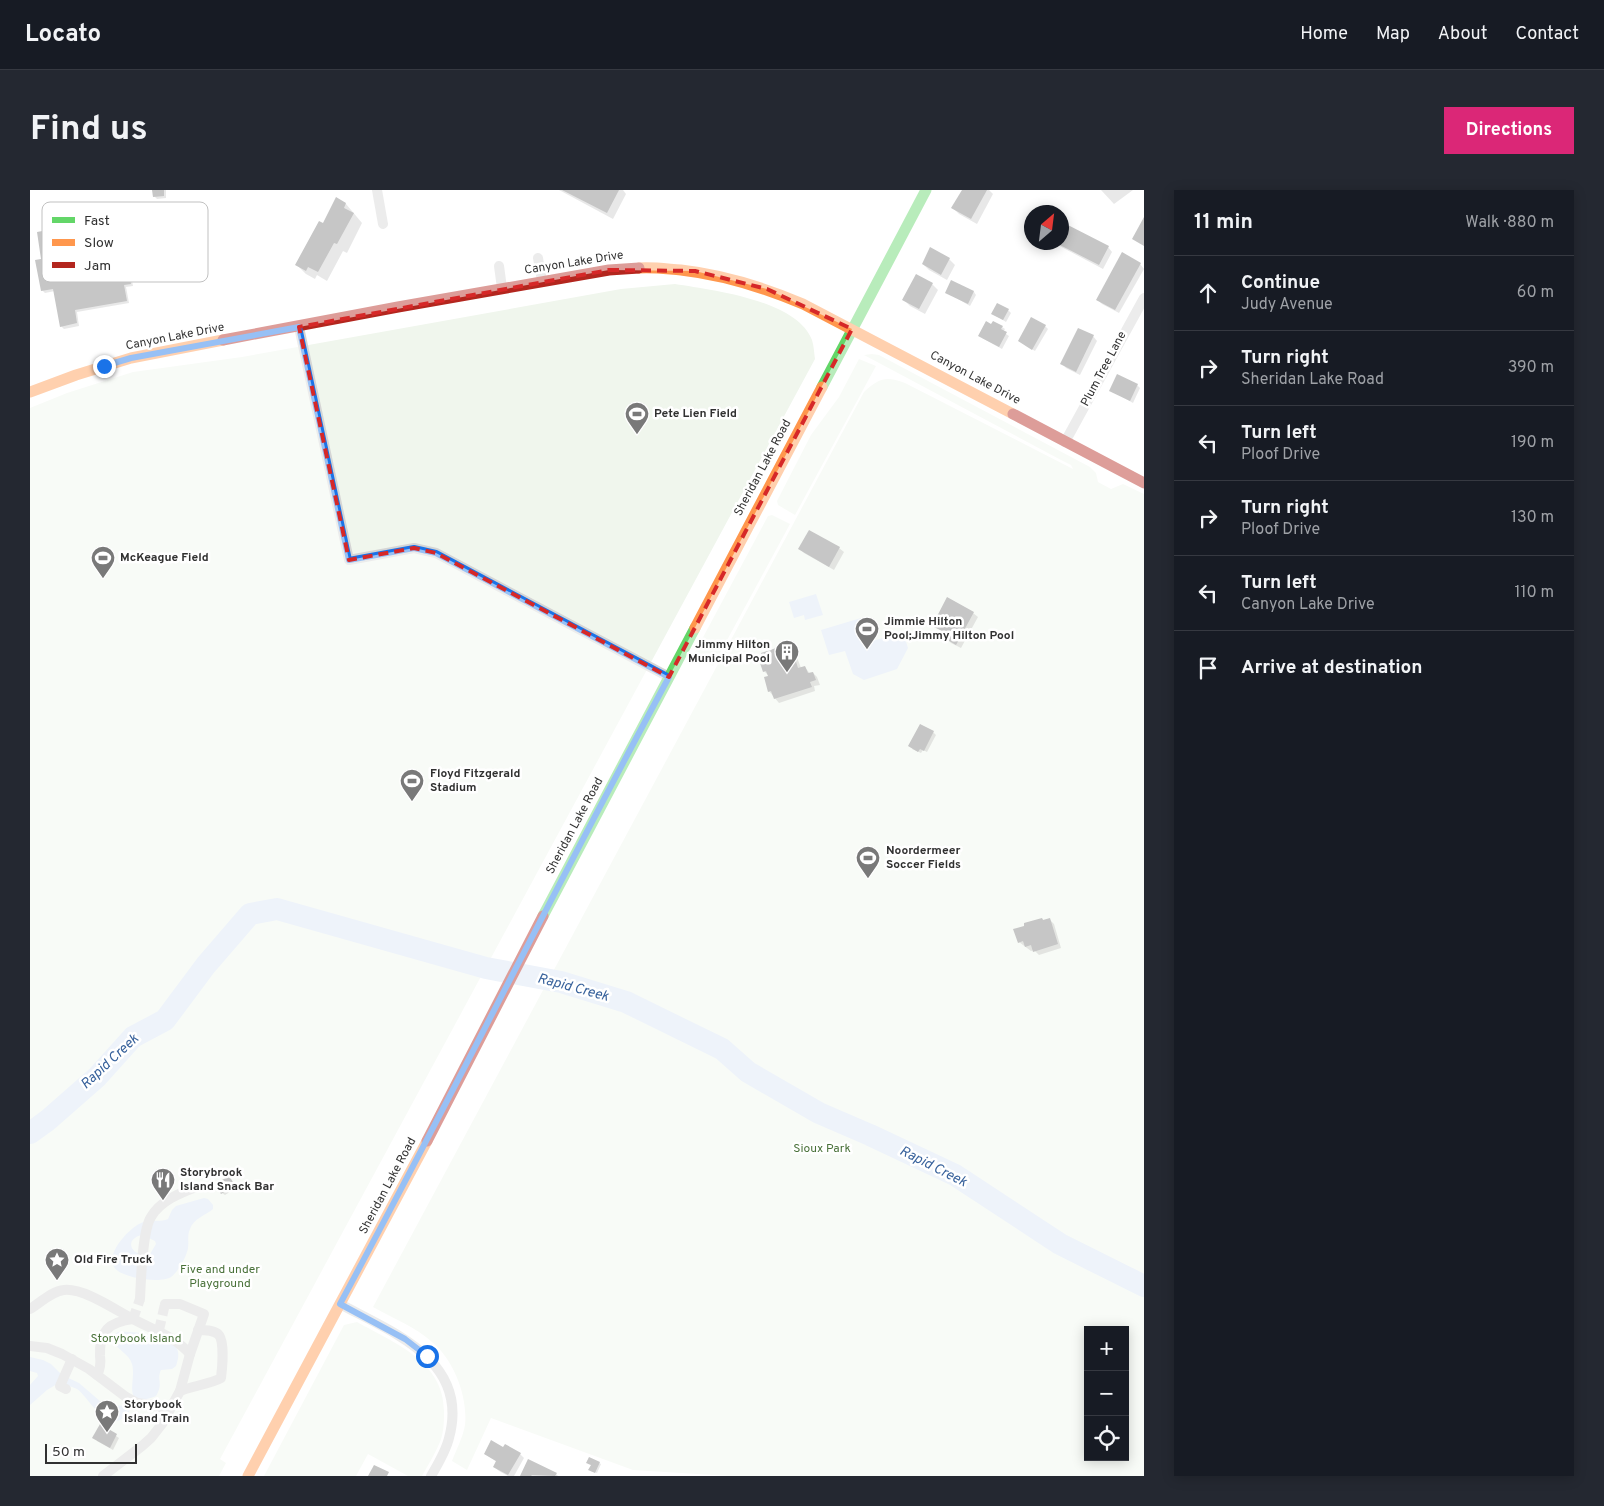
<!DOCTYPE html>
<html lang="en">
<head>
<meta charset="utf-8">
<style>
  body { margin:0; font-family:Overpass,sans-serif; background:#242831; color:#f1f3f6 }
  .controls { position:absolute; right:15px; bottom:15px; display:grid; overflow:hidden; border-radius:0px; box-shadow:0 2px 12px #0003 }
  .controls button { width:45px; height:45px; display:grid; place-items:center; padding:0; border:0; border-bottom:1px solid #363941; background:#171b24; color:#f1f3f6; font:25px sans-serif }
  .compass { position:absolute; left:994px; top:15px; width:45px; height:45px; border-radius:50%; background:#171b24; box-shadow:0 2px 12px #0003; rotate:28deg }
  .scale { position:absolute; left:15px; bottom:12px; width:92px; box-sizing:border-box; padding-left:5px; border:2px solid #313131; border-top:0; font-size:14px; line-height:18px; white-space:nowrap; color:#313131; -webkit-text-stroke:4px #fff; paint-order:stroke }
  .stop { position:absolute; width:15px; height:15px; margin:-11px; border:4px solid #1a73e8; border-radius:50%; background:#fff }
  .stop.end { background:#1a73e8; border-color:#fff; box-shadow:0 1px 5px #0008 }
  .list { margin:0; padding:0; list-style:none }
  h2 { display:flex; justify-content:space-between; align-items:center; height:65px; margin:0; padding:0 20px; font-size:21px }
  h2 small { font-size:16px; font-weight:400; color:#9ea1a6 }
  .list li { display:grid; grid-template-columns:32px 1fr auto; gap:15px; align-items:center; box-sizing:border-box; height:75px; padding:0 20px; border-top:1px solid #363941 }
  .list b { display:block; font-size:19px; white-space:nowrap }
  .list p { margin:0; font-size:16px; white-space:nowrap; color:#9ea1a6 }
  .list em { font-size:16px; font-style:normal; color:#9ea1a6 }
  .icon { flex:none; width:28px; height:28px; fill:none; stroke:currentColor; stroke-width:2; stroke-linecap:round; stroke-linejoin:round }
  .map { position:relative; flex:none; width:1114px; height:1286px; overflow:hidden; border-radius:0px }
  header { display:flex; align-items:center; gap:30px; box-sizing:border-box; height:70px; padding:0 25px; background:#171b24; border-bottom:1px solid #363941 }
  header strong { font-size:24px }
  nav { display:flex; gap:28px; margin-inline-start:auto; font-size:18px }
  .intro { display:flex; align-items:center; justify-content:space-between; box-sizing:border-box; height:120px; padding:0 30px }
  h1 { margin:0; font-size:35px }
  .button { padding:12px 22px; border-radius:0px; background:#db2777; color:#fff; font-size:18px; font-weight:700 }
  main { display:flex; gap:30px; padding:0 30px }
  aside { flex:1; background:#171b24; border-radius:0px; box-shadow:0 2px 12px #0003 }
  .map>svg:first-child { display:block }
</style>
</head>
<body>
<header>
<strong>Locato</strong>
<nav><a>Home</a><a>Map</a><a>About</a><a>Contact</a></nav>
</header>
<div class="intro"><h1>Find us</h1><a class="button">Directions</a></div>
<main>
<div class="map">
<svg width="1114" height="1286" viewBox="0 0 1114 1286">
  <rect width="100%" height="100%" fill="#fff"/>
  <g fill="#f0f6ed" fill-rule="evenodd">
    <path d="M 645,94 C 682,100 767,110 782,150 C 784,156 784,163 785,169 L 190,1269 L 196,1273 L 189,1286 L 0,1286 L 0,218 L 37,203 L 103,182 L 212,167 L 591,99 Z"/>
    <path d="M 842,164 L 849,165 L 1060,277 L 1066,283 L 1068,292 L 1081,299 L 1093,294 L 1114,304 L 1114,1286 L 699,1286 L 603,1280 L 461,1228 L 437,1280 L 422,1271 C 426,1260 433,1247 435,1235 C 438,1207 424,1170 402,1152 C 386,1137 362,1128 343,1117 L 834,202 C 849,188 856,186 875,193 L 1043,279 L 1041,275 L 1031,270 L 834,165 ZM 1058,1140 L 1095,1140 L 1095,1267 L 1058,1267 Z"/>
    <polygon points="829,169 846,176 765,325 748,315 747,311 781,245 809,207"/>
    <polygon points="742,325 760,334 683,476 663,466 738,326"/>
    <path d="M 327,1132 C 364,1153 414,1171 414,1221 C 414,1231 414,1242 410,1252 C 405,1264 398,1275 392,1286 L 378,1286 L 338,1264 L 326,1286 L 234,1286 L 314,1135 Z"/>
  </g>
  <g fill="#d9e4f4" fill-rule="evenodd">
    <polygon points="786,404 793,425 775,430 774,425 764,428 759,412"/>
    <polygon points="831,428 839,452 873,442 878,458 867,479 834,490 823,484 815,461 799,465 791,440"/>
    <path d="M 174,1008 L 178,1009 L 183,1015 L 183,1019 C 176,1025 163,1029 160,1039 C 157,1045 159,1051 158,1058 C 157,1066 148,1082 141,1087 C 131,1094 90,1088 84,1077 C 76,1063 98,1040 109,1034 C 119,1028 129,1033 138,1029 L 142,1020 L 146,1016 ZM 112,1045 L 125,1051 L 126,1054 L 120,1064 C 101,1068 93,1049 112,1045 Z"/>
    <path d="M 88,1142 C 101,1141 138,1145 146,1157 C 150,1163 148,1170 146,1176 L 142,1179 L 131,1180 C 126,1190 134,1193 126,1206 C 90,1220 107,1190 102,1174 C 99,1163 86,1160 82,1149 L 84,1145 Z"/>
    <path d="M 0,1167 L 13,1170 L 21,1174 L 32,1185 L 49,1193 L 71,1212 L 79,1215 L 97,1216 L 100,1219 C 99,1223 98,1225 94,1228 C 74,1241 58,1206 47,1199 C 41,1196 33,1195 27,1194 L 17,1200 L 0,1215 L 0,1195 L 8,1186 L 7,1183 L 0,1181 Z"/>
  </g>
  <g fill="#0003">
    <polygon points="123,0 136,0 136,8 127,9 124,6"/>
    <polygon points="529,0 593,0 596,4 583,29"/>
    <polygon points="933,0 959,0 963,4 947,34 929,24 923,18"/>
    <polygon points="1071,0 1103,0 1084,14"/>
    <polygon points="306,9 316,14 332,33 317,63 313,61 297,91 287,85 285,89 276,84 267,75 293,34"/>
    <polygon points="1002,28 1002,42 997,37"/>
    <polygon points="82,33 84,36 88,56 93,55 96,58 103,96 96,97 99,113 47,122 49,136 34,139 31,136 25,101 15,103 12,100 13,70 34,38 37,42"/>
    <polygon points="1032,33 1078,57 1082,62 1073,79 1022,52 1032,52"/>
    <polygon points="919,69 925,75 917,90 899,80 893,74"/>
    <polygon points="1110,74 1114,79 1089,123 1072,114 1067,109"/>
    <polygon points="902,94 908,100 895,124 880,116 874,110"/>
    <polygon points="916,102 944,102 946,105 940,116"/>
    <polygon points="978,120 981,123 976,132 963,124"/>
    <polygon points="1015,136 1018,139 1005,161 989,151"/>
    <polygon points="972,137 975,139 973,142 979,146 972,159 952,148"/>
    <polygon points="1063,146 1067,151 1050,185 1036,178 1032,173"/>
    <polygon points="1107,195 1110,198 1103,213 1080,200"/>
    <polygon points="809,358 814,362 804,380 774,363 770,359"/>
    <polygon points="943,423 948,427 931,458 921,453 917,449 919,446 903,435"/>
    <polygon points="761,458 765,462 771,478 775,477 780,484 783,483 787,487 790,495 784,496 785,501 749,513 739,501 740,487 734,481 749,459 751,461"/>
    <polygon points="903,542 906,545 897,562 893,560 891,563 882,559"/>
    <polygon points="1012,729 1014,731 1019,729 1024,734 1031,758 1009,765 1004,760 1001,761 989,752"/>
    <polygon points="201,990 206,998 195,1005 192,1003"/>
    <polygon points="71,1236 89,1248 83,1260 67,1251"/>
    <polygon points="474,1258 490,1264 494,1268 484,1286 478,1286 469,1281 464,1277 467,1272 455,1264"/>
    <polygon points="559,1268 571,1274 567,1283 561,1281 562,1275 558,1274"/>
    <polygon points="498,1271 526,1284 528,1286 491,1286"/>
  </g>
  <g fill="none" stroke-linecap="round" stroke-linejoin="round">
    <polyline stroke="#d9e4f4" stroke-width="22" points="0,943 18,930 67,887 103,847 135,830 176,775 220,724 247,719 456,778 531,792 596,812 692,859 718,882 789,923 840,945 925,985 1030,1054 1114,1096"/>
  </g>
  <g fill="#808080">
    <polygon points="122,0 134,0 134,6 123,7"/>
    <polygon points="532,0 589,0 577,23"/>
    <polygon points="932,0 957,0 941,29 921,18"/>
    <polygon points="306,7 316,13 314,18 324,23 307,54 304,53 288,82 278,77 276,81 265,75 289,31 293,33"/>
    <polygon points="1114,27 1114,56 1102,49"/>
    <polygon points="82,32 86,55 94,54 101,94 94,95 97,111 45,120 47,133 30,137 23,99 11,101 5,70 11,69 7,42 34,37 35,41"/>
    <polygon points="1032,32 1079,56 1069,75 1024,52 1032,52"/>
    <polygon points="900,57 920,68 911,85 892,74"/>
    <polygon points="1092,62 1111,73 1085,120 1066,110"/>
    <polygon points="886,84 903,93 889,119 872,110"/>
    <polygon points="921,90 944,101 938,114 915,103"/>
    <polygon points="967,113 979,119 973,130 961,124"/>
    <polygon points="1001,127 1016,135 1002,160 988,151"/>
    <polygon points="956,131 961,134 963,131 973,136 971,139 977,142 969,157 948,146"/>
    <polygon points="1048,138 1064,145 1046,182 1030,174"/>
    <polygon points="1087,184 1108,194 1100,211 1079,201"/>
    <polygon points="779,340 810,357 799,377 768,359"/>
    <polygon points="917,407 944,422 926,455 916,449 918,444 902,436"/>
    <polygon points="761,456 768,478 775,476 778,483 783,482 786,490 780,492 782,497 744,509 741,501 738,502 734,487 738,486 736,481 733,482 728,467 732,466 731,463 749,457 750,460"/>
    <polygon points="890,534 904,541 894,561 890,559 888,562 878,556"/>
    <polygon points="1012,728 1013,730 1020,728 1028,754 1003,762 1001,755 995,757 993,751 988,753 983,739 994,736 994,733"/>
    <polygon points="199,986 205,995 191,1004 185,994"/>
    <polygon points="70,1234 87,1244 80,1258 62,1248"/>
    <polygon points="461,1250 473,1257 475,1254 491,1263 478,1285 463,1277 466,1271 454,1264"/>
    <polygon points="559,1267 570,1272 565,1283 558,1280 561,1275 556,1273"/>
    <polygon points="498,1269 527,1283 525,1286 502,1285 501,1286 490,1286"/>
    <polygon points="344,1275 359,1282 357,1286 338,1286"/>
  </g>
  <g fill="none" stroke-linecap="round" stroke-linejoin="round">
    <g stroke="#d6d6d6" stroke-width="10" stroke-dasharray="10 5" stroke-linecap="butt">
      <polyline points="103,1129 110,1109"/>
      <polyline points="129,1140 135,1114"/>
    </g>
    <g stroke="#d5d5d5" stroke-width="10">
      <polyline points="347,0 353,34"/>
      <polyline points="508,68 512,91"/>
      <polyline points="469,76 472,98"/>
      <polyline points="269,137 319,370 384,358 406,363 639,487"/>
      <polyline points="1035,252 1114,108"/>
      <path d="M 110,1109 C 111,1091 112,1041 121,1027 C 130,1011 150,1003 166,997"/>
      <path d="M 310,1114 C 364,1143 440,1171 419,1248 C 416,1261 408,1274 401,1286"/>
      <path d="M 0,1119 C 10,1113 22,1101 34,1100 C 54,1098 84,1119 101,1128 C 123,1140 143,1145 160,1164 L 174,1124 L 150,1114 L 135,1114"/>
      <polyline points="0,1156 17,1158 32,1164 59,1179 96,1207 107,1213 124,1215 138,1222"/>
      <path d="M 67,1185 C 71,1178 71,1173 70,1166 C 69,1141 79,1132 103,1129"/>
      <polyline points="36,1199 30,1196 42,1169"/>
      <path d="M 150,1201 C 160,1197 183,1193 191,1188 C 192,1180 195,1150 188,1144 C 183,1140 175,1140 168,1140"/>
      <polyline points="73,1286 112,1256 121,1248 132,1234 150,1201 160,1164"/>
    </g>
    <g stroke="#63d668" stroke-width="11">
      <polyline points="792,197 896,0"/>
      <polyline points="513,726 665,438"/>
    </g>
    <g stroke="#ff974d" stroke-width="11">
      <path d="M 609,78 C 624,77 637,79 651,80 C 695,85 733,97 773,114 L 983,224"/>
      <polyline points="0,202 46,185 101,168 193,150"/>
      <polyline points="665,438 792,197"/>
      <polyline points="218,1286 397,951"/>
    </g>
    <g stroke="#b3261e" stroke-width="11">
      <polyline points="193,150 368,117 579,80 609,78"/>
      <polyline points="983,224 1114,293"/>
      <polyline points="397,951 513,726"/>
    </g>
  </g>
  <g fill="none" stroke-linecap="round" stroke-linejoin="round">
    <path stroke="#1a73e8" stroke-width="6" d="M 74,176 L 101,168 L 269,137 L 319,370 L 384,358 L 406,363 L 639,487 C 527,694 422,906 310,1114 L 375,1149 L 397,1166"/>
  </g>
  <path d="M0 0H1114V1286H0ZM 579,80 L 665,81 L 737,99 L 822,139 L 639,487 L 406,363 L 384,358 L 319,370 L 269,137 Z" fill="#fff" fill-opacity=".55" fill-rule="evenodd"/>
  <path fill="none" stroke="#d62828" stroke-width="4" stroke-dasharray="10 6" stroke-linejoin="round" d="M 579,80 L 665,81 L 737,99 L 822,139 L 639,487 L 406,363 L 384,358 L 319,370 L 269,137 Z"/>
  <defs>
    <symbol id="stadium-pin" viewBox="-11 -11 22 30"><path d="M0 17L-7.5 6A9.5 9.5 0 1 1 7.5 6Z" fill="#797979" stroke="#fff"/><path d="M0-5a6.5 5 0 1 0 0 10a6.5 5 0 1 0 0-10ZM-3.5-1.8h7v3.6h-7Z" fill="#fff"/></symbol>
    <symbol id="building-pin" viewBox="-11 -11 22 30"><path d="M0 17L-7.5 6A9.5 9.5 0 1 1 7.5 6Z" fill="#797979" stroke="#fff"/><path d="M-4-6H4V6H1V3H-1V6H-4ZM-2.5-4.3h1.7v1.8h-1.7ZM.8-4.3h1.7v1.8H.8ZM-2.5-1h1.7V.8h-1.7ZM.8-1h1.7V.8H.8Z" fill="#fff"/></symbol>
    <symbol id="restaurant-pin" viewBox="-11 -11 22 30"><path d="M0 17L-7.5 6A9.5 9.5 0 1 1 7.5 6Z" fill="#797979" stroke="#fff"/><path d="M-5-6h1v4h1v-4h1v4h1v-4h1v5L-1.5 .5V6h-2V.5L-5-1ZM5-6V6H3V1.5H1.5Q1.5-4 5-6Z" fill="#fff"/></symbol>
    <symbol id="sight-pin" viewBox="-11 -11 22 30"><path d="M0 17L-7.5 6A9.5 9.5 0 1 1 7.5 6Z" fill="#797979" stroke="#fff"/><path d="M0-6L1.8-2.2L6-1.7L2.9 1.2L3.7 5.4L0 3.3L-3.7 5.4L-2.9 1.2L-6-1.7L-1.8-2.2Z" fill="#fff"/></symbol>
  </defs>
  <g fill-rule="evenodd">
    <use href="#stadium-pin" x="593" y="210" width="28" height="38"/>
    <use href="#stadium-pin" x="59" y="354" width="28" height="38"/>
    <use href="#stadium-pin" x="823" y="425" width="28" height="38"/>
    <use href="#building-pin" x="743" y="448" width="28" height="38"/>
    <use href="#stadium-pin" x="368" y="577" width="28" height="38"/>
    <use href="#stadium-pin" x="824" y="654" width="28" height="38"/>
    <use href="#restaurant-pin" x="119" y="976" width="28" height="38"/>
    <use href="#sight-pin" x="13" y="1056" width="28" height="38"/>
    <use href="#sight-pin" x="63" y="1208" width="28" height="38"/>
  </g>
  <g text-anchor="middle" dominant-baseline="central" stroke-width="5" stroke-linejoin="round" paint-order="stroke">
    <g font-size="12" fill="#313131" stroke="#fff">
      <text transform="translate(544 73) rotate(-9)">Canyon Lake Drive</text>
      <text transform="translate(145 147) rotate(-11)">Canyon Lake Drive</text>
      <text transform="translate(1074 179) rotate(-62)">Plum Tree Lane</text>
      <text transform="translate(945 188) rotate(28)">Canyon Lake Drive</text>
      <text transform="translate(733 278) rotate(-62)">Sheridan Lake Road</text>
      <text transform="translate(545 636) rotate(-62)">Sheridan Lake Road</text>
      <text transform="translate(358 996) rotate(-62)">Sheridan Lake Road</text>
    </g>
    <g font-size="12" font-weight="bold" fill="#313131" stroke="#fff" text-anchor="start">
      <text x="624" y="224">Pete Lien Field</text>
      <text x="90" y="368">McKeague Field</text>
      <text x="854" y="432">Jimmie Hilton<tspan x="854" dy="14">Pool;Jimmy Hilton Pool</tspan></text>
      <text x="740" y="455" text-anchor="end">Jimmy Hilton<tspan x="740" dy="14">Municipal Pool</tspan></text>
      <text x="400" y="584">Floyd Fitzgerald<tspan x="400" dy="14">Stadium</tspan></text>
      <text x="856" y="661">Noordermeer<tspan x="856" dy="14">Soccer Fields</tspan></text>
      <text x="150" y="983">Storybrook<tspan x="150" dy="14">Island Snack Bar</tspan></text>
      <text x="44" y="1070">Old Fire Truck</text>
      <text x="94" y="1215">Storybook<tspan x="94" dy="14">Island Train</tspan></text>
    </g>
    <g font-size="12" fill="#497139" stroke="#fff">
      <text x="792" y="959">Sioux Park</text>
      <text x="190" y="1080">Five and under<tspan x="190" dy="14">Playground</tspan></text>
      <text x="106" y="1149">Storybook Island</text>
    </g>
    <g font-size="14" font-style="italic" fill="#37619b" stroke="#fff">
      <text transform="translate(543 798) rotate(15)">Rapid Creek</text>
      <text transform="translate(80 872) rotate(-43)">Rapid Creek</text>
      <text transform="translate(903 977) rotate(27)">Rapid Creek</text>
    </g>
  </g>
  <rect x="12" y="12" width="166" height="80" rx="8" fill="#fff" stroke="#c1c1c1" stroke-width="1"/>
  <rect x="22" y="27" width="23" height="6" fill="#63d668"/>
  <rect x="22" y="49" width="23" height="7" fill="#ff974d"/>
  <rect x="22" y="72" width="23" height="6" fill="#b3261e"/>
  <g font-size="14" fill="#313131">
    <text x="54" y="35">Fast</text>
    <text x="54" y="57">Slow</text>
    <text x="54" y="80">Jam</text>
  </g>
</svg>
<div class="controls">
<button>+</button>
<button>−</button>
<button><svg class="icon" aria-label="locate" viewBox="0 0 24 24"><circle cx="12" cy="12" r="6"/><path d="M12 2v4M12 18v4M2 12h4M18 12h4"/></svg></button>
</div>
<svg class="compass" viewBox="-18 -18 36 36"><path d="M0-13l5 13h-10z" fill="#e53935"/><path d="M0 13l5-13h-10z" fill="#9ea1a6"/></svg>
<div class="scale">50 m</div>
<div class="stop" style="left:397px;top:1166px"></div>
<div class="stop end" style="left:74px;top:176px"></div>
</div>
<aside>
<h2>11 min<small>Walk · 880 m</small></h2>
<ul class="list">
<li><svg class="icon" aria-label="ahead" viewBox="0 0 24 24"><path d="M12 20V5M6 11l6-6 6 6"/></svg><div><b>Continue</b><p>Judy Avenue</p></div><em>60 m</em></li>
<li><svg class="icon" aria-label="right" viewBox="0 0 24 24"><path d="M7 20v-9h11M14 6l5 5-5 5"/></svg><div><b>Turn right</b><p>Sheridan Lake Road</p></div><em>390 m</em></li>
<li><svg class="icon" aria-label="left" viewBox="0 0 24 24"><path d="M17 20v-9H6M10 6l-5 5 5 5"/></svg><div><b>Turn left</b><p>Ploof Drive</p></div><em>190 m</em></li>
<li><svg class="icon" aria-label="right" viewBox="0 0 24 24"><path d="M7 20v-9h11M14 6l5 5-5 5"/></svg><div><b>Turn right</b><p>Ploof Drive</p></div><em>130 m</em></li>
<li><svg class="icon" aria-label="left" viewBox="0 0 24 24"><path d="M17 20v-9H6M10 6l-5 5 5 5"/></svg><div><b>Turn left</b><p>Canyon Lake Drive</p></div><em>110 m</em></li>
<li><svg class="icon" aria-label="arrive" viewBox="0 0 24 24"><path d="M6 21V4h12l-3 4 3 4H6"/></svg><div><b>Arrive at destination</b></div></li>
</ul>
</aside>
</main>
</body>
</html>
